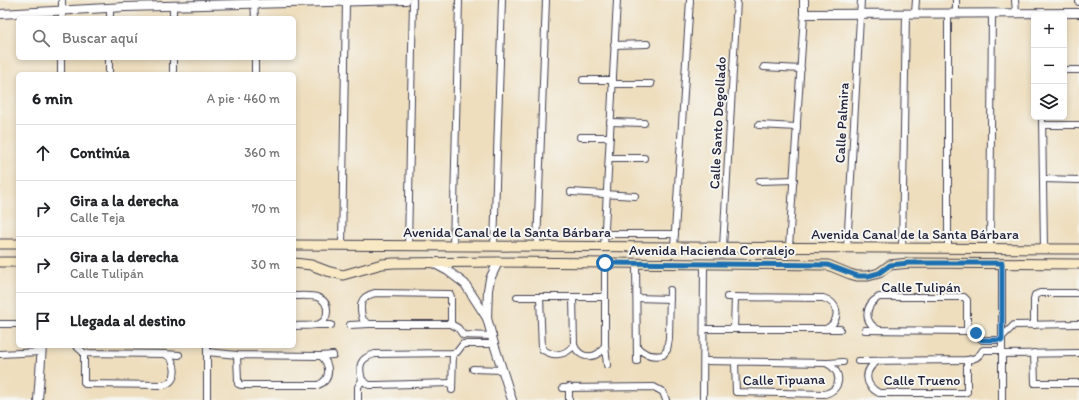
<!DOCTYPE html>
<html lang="es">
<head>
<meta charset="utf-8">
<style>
  body { margin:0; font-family:Itim,sans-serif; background:#f2f2f2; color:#202124 }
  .controls { position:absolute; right:12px; top:12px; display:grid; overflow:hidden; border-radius:6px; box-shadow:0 2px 6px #0003 }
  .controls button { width:36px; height:36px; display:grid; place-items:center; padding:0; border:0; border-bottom:1px solid #e0e0e0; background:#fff; color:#202124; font:20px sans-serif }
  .stop { position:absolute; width:12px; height:12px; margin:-9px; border:3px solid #1f6fb2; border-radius:50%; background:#fff }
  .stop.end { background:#1f6fb2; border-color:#fff; box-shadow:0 1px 4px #0008 }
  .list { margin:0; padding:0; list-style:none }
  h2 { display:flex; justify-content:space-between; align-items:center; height:52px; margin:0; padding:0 16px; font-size:17px }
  h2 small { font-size:13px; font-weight:400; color:#757577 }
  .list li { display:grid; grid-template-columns:26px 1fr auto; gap:12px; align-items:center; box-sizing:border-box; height:56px; padding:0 16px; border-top:1px solid #e0e0e0 }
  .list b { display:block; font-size:15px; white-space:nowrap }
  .list p { margin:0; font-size:13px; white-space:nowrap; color:#757577 }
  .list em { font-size:13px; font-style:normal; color:#757577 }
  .icon { flex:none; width:22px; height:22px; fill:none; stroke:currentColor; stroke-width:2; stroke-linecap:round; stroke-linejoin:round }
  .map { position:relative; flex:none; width:1079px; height:400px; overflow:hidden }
  .search { position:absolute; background:#fff; box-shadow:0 2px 6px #0003; left:16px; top:16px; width:280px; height:44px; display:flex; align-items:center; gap:10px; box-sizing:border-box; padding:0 14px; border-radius:6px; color:#757577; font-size:15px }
  .panel { position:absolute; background:#fff; box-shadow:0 2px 6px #0003; left:16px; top:72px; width:280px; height:276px; border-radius:6px }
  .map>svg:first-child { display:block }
</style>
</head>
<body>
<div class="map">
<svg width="1079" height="400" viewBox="0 0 1079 400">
  <rect width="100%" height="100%" fill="#f6f6f2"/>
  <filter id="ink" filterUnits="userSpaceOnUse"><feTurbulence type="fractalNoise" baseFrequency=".025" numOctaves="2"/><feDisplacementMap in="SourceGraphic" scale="8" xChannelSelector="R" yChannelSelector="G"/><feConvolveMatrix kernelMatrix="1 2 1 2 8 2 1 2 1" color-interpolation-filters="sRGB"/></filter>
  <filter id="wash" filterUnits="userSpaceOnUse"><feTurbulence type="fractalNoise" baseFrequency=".012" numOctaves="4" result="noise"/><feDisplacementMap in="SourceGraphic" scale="16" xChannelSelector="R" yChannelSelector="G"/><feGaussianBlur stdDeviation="0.9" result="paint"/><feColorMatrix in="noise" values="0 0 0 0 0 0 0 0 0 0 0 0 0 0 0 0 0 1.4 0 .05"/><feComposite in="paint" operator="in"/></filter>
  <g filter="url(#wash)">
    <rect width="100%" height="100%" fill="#eedebe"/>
  </g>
  <g filter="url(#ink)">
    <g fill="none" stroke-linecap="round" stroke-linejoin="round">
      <defs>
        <g id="minor">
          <polyline points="62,0 62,18"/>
          <polyline points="254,0 255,18"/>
          <polyline points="1015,0 1016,12"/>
          <polyline points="1079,0 1079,2"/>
          <polyline points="915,13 916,0"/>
          <polyline points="948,13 948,248"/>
          <polyline points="956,13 956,0"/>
          <polyline points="110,18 110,9"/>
          <polyline points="173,18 173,6"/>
          <polyline points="614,45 647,44"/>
          <polyline points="255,58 255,74"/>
          <polyline points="764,67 801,69"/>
          <polyline points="1064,70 1079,70"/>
          <polyline points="61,74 61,58"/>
          <polyline points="109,74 109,58"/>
          <polyline points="173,74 173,58"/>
          <polyline points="583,80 613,80"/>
          <polyline points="612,84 651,84"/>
          <polyline points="1042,117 1044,249"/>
          <polyline points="610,122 644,123"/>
          <polyline points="759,125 797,127"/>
          <polyline points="1042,125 1079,125"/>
          <polyline points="580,137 610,137"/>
          <polyline points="609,158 644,158"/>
          <polyline points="1043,179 1079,180"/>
          <polyline points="759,181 794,180"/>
          <polyline points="571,192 635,196"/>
          <polyline points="605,234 675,234"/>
          <polyline points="342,246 346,2"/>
          <polyline points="408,246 413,0"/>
          <polyline points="453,246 459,0"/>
          <polyline points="494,246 502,0"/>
          <polyline points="537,246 546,0"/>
          <polyline points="604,247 617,0"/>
          <polyline points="674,247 690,0"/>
          <polyline points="723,247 737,0"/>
          <polyline points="789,247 804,14"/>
          <polyline points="847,248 861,0"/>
          <polyline points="902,248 906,13"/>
          <polyline points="990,249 992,13"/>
          <polyline points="605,263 605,345 607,365"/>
          <polyline points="636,263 637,361"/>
          <path d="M 294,296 C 307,296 328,293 327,312 C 327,317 324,322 319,324 C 313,327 301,325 294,326"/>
          <polyline points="517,297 605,297"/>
          <path d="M 540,297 L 542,349 C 553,357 565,356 574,345"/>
          <path d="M 573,297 L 574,345 C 580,360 598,360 605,345"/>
          <path d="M 727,297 L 823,298 C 840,303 841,321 826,329"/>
          <polyline points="637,298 670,299"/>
          <polyline points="0,324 18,324"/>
          <path d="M 451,324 L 451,297 L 450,294 L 448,294 L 375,293 C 359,297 359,306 363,320 L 369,324 L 451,324 L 458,328 L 463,335 L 493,336"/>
          <polyline points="318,325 331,325"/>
          <polyline points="350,325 369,324"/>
          <polyline points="1034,325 1034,299 1035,295 1040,293 1079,293"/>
          <polyline points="704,329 840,329"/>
          <polyline points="734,329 735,297"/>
          <polyline points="865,330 967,331 976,333 982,340 1002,340"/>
          <path d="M 879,330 C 863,322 864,306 879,297 L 964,297 L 967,300 L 967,331"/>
          <polyline points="1002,337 1014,325 1079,324"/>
          <path d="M 76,346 L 84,353 L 165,354 C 177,360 179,381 164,385 L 85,384 L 84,382 L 84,353"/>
          <path d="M 637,347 C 644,355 652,357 663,355 L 667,350 L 669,339 L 670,290"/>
          <path d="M 207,352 L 237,355 L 321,356 C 330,364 332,380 318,385 L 241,385 L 238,384 L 238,381 L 237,355"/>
          <polyline points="1034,353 1035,383 1079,383"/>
          <polyline points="0,354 41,352"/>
          <polyline points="165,354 179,355"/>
          <polyline points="1002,354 1079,353"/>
          <polyline points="321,356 333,355"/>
          <path d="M 704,361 L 826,363 C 842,370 843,389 825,394 L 736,392 L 735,362"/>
          <path d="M 858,361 L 967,360 C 975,359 979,357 983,350 L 1002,350"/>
          <path d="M 878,361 C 863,370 864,385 879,393 L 964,393 L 967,392 L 967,360"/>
          <polyline points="828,363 843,362"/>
          <polyline points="473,369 502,370"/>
          <path d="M 452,383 L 377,385 L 369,385 L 362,380 C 358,365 360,358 375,354 L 453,353 L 457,352 L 463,344 L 494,344"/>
          <polyline points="569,387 569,400"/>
          <polyline points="563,388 654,387 663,392 666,400"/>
          <polyline points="452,390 453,353"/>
          <polyline points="207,400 207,346"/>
          <polyline points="358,400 358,387 362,380"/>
          <polyline points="703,400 704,264"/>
          <polyline points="1002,400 1002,263"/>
        </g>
        <g id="tertiary">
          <polyline points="804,0 804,14 1079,13"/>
          <polyline points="0,14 125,7 406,0"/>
          <polyline points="431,262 448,271 465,284 487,318 494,344 512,400"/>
          <polyline points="487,318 488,290 490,279 498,262"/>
          <polyline points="38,400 42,346"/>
        </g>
        <g id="secondary">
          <polyline points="0,244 18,244"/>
          <polyline points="294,245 1079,249"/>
          <polyline points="0,262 18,262"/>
          <polyline points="294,263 311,265 327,271 343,275 382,264 394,263 498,262 828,265 850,274 857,276 868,276 879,273 890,265 909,263 1079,264"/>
        </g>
      </defs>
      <use href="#minor" stroke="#413e4f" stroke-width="8"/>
      <use href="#tertiary" stroke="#413e4f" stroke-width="10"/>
      <use href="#secondary" stroke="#413e4f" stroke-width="11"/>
      <use href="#minor" stroke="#fff" stroke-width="6"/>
      <use href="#tertiary" stroke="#fff" stroke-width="8"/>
      <use href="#secondary" stroke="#f8e8c3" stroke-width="9"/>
    </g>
  </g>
  <g fill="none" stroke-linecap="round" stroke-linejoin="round" filter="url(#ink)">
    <polyline stroke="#1f6fb2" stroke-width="5" points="605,263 828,265 858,276 868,276 879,273 890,265 909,263 1002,263 1002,340 982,340 976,333"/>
  </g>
  <g text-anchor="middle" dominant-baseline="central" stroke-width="4" stroke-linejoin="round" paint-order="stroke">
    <g font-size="14" fill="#22223b" stroke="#f6f6f2">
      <text transform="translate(718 123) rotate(-87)">Calle Santo Degollado</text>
      <text transform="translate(842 123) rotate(-87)">Calle Palmira</text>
      <text x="507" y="232">Avenida Canal de la Santa Bárbara</text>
      <text x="915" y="234">Avenida Canal de la Santa Bárbara</text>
      <text x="712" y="250">Avenida Hacienda Corralejo</text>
      <text x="921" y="287">Calle Tulipán</text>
      <text transform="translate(784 380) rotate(-1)">Calle Tipuana</text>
      <text x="922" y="380">Calle Trueno</text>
    </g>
  </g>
</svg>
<div class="controls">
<button>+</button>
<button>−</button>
<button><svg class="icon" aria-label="layers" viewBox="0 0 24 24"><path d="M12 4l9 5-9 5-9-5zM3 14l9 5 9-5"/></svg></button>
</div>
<div class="stop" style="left:605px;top:263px"></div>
<div class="stop end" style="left:976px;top:333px"></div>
<div class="search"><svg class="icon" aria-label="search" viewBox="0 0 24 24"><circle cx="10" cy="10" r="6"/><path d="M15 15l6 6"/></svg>Buscar aquí</div>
<section class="panel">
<h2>6 min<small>A pie · 460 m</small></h2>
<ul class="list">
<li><svg class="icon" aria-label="ahead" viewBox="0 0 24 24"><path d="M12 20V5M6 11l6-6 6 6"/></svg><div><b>Continúa</b></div><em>360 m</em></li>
<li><svg class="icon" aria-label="right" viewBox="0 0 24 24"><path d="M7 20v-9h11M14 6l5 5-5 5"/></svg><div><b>Gira a la derecha</b><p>Calle Teja</p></div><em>70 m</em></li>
<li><svg class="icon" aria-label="right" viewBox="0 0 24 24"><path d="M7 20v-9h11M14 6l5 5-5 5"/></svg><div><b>Gira a la derecha</b><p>Calle Tulipán</p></div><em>30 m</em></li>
<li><svg class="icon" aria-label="arrive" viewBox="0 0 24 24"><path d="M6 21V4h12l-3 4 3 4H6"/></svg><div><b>Llegada al destino</b></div></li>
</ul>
</section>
</div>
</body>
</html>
